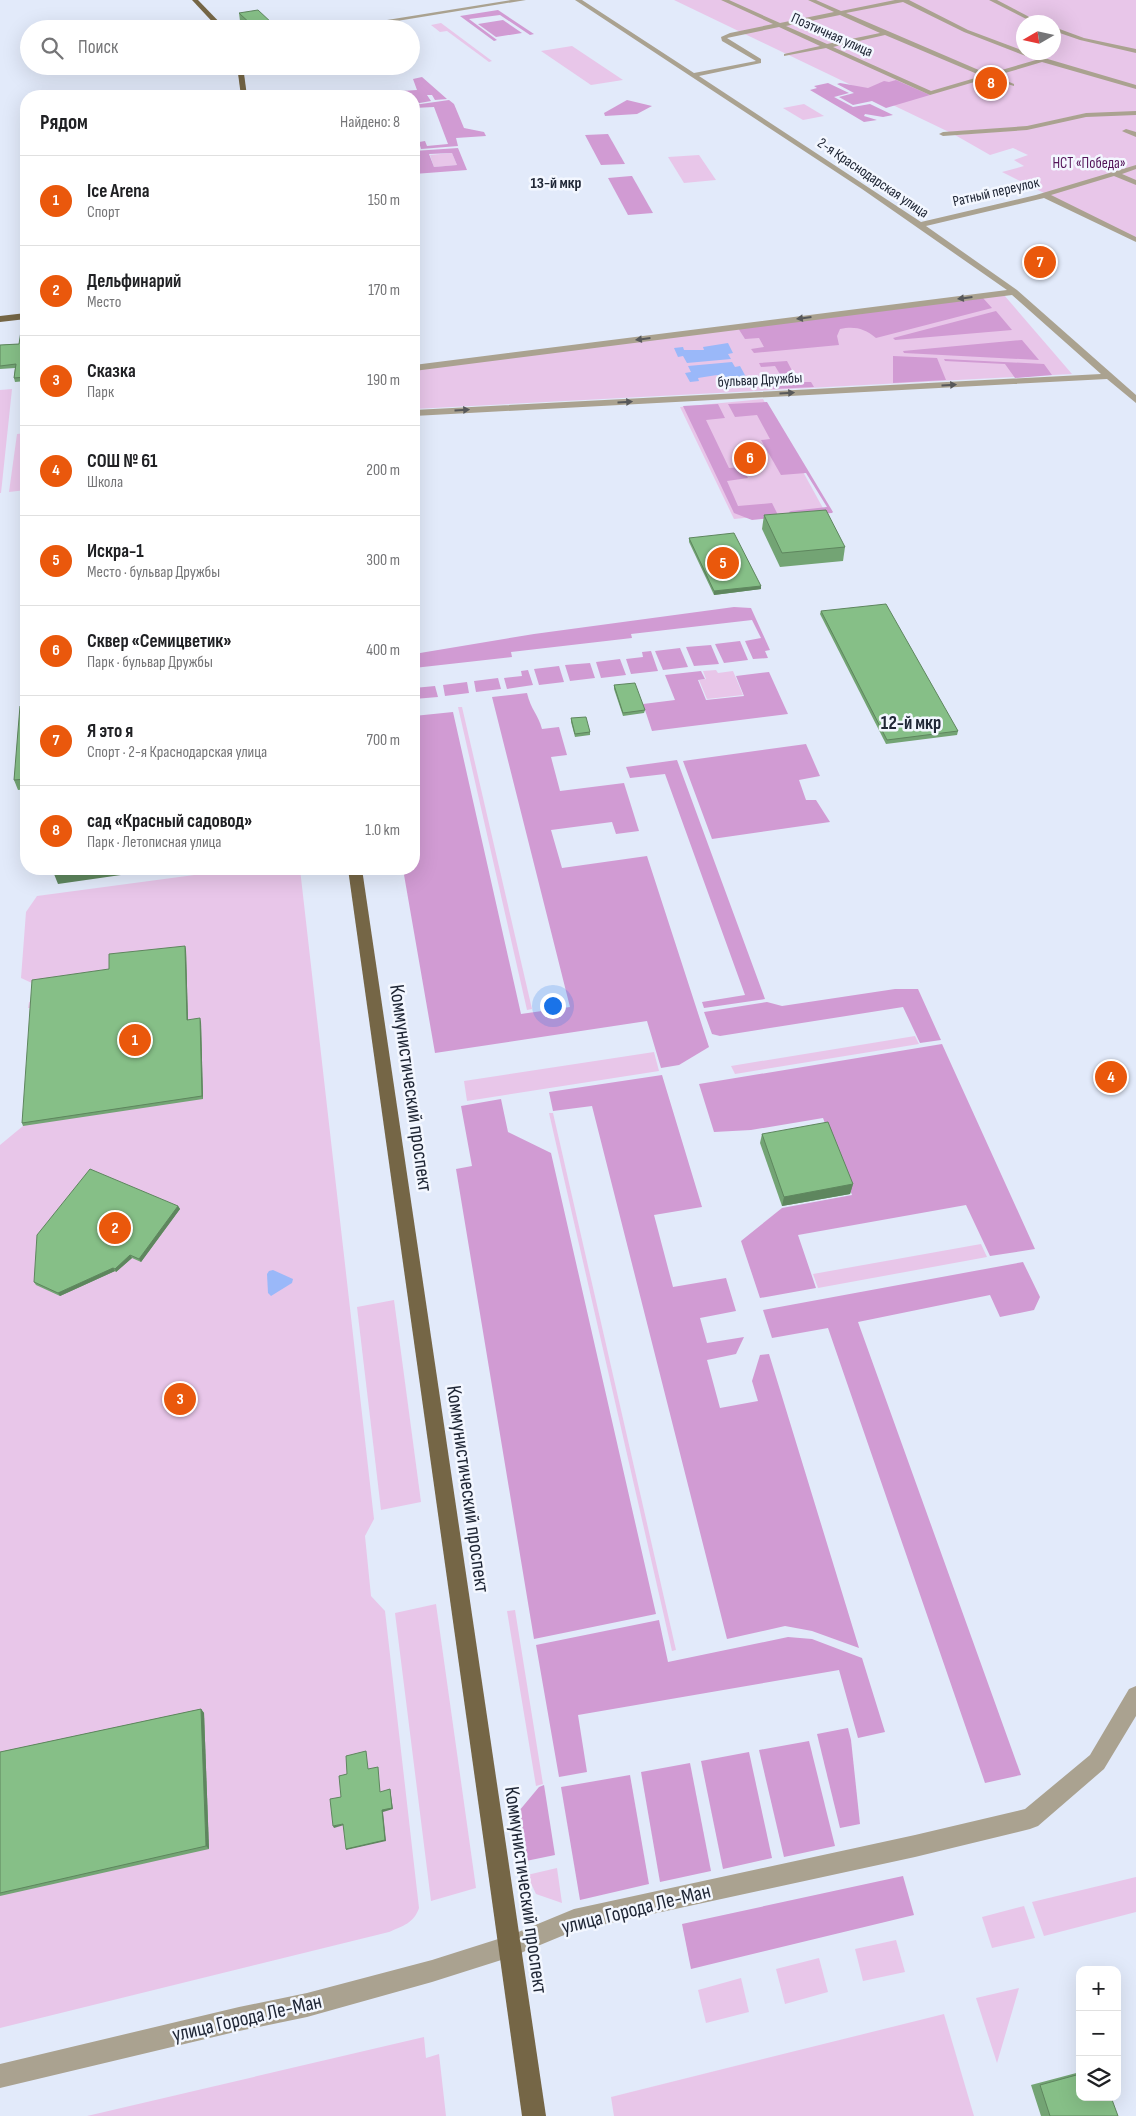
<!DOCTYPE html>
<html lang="ru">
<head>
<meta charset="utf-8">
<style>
  body { margin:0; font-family:"Sofia Sans Condensed",sans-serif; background:#f6f6f6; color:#202124 }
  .controls { position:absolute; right:15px; bottom:15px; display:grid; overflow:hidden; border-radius:10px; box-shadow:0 5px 20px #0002 }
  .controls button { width:45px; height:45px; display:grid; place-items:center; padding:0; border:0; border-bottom:1px solid #e0e0e0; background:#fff; color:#202124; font:25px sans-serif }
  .compass { position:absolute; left:1016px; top:15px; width:45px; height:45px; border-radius:50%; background:#fff; box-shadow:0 5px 20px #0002; rotate:261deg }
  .you { position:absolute; left:552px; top:1005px; width:18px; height:18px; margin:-12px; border:4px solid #fff; border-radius:50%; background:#1a73e8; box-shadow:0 0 0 8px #1a73e833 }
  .badge { display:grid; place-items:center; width:32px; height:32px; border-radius:50%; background:#ea580c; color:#fff; font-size:16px; font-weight:700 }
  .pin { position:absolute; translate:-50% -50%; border:2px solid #fff; box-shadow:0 1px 5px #0006 }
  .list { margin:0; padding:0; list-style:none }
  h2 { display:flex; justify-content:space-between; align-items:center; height:65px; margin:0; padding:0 20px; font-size:21px }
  h2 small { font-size:16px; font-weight:400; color:#757577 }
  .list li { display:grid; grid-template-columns:32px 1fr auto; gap:15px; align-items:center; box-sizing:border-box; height:90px; padding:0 20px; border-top:1px solid #e0e0e0 }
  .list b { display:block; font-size:19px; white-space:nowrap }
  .list p { margin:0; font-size:16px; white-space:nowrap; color:#757577 }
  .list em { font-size:16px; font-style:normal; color:#757577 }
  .icon { flex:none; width:28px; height:28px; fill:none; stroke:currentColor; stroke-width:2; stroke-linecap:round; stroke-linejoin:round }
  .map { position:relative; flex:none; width:1136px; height:2116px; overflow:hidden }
  .search { position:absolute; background:#fff; box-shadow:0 5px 20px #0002; left:20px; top:20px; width:400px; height:55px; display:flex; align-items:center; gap:12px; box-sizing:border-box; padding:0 18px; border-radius:28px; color:#757577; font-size:19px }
  .panel { position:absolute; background:#fff; box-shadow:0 5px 20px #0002; left:20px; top:90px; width:400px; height:785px; border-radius:20px }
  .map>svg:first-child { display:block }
</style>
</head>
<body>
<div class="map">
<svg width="1136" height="2116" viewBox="0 0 1136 2116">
  <rect width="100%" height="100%" fill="#e2eafa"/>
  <g fill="#e8c6e9" fill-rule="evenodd">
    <path d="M 674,0 L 1136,0 L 1136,113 L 1087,113 L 1026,127 L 949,132 ZM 1024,22 L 1054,22 L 1054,52 L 1024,52 Z"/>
    <polygon points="441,23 492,61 489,62 447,31 440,32 431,25"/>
    <polygon points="572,46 623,80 591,85 541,51"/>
    <polygon points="804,104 824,116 803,120 783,108"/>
    <polygon points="1136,114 1136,239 1002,172 1024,166 1014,160 1028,155 1013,148 990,155 955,135 1029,129 1086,115"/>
    <polygon points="452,153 457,165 434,167 430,155"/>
    <polygon points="699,155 716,180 684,183 668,157"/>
    <polygon points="1004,295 1072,374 414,409 414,369"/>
    <polygon points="12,389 1,493 0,493 0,390"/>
    <polygon points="763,399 824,510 734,519 680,407"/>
    <polygon points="26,433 26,490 9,492 17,434"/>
    <polygon points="716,670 718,673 733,671 743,695 707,699 699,680 706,679 703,671"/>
    <polygon points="458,707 462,707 532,1009 527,1010"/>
    <path d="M 239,869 L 300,869 L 374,1519 L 365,1536 L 371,1596 L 385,1611 L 419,1908 C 414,1923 403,1926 389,1932 L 0,2028 L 0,1145 L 23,1126 L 31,1008 L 28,1008 L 29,1002 L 32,1001 L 34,984 L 21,978 L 26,912 L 37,896 Z"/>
    <polygon points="915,1036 919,1044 735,1074 731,1066"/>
    <polygon points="654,1052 659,1071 467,1101 464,1081"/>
    <polygon points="549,1113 553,1113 676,1650 672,1651"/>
    <polygon points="981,1244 987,1257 818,1288 813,1274"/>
    <polygon points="394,1300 421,1502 381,1510 357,1307"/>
    <polygon points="436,1604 476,1888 431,1901 395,1613"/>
    <polygon points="515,1610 543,1784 536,1786 507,1611"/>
    <polygon points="557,1868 562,1903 536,1894 527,1875"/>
    <polygon points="1136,1877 1136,1912 1044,1936 1032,1902"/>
    <polygon points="1024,1906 1035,1938 992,1948 982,1917"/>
    <polygon points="896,1940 905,1972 863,1981 855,1949"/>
    <polygon points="819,1958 828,1992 785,2004 776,1969"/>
    <polygon points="741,1978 749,2012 706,2023 698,1990"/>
    <polygon points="1019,1988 997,2063 976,1998"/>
    <polygon points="944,2014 974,2116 614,2116 611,2097"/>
    <polygon points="424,2037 426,2058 439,2054 446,2116 87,2116"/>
  </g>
  <g fill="#d19bd3" fill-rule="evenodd">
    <polygon points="498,10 534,34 530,35 500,15 469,19 497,40 494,41 460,16"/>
    <polygon points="503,20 522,33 496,37 478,24"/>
    <polygon points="422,77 447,99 435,100 432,95 427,95 431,101 414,104 414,96 404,96 402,91 417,90 413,79"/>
    <polygon points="896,80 930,95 886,108 872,101 853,105 839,97 854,93 837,84 840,83 868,88 884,81 889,82"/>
    <polygon points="828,83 849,93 834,97 853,107 870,104 893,115 883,117 865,114 864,116 877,120 864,122 810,90 817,88 814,86"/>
    <polygon points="449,100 454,104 464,128 484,132 486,136 456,138 458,146 421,149 419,142 425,141 427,146 448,144 434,107 414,108 414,105"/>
    <polygon points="627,100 652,106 637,114 605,116 604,113"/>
    <polygon points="608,134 625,164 601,165 585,135"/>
    <path d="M 458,148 L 467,170 L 414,174 L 414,151 ZM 452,153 L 457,165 L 434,167 L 429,154 Z"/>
    <polygon points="631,176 632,176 653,213 628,215 608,178"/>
    <path d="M 983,298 L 992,308 L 876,338 C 864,328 854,326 840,329 L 837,336 L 839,345 L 754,353 L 751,349 L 764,347 L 759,338 L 745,339 L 738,328 Z"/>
    <polygon points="996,311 1012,330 895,340 893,338"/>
    <polygon points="1022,340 1039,360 904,353 903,351"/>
    <polygon points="893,356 937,358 946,380 893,383"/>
    <polygon points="944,359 1044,364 1052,375 1015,378 1005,364 945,361"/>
    <polygon points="787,361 798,382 811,382 814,387 773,389 767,378 781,376 775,366 761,367 759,363"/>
    <polygon points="767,402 833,512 832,513 792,516 789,512 791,511 827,507 806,473 781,475 761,440 770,439 757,415 735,417 728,404"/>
    <polygon points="718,404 725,418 706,420 729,468 742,467 748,478 727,481 738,506 772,503 779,517 752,520 734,513 683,406"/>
    <polygon points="734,607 751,608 770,650 765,651 768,658 753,659 745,641 761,638 752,620 631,634 632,638 511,652 512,657 414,668 414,654 534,634"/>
    <polygon points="740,641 748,660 724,663 715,644"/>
    <polygon points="711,645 719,664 694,666 686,647"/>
    <polygon points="680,648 688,667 663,670 655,651"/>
    <polygon points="651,651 658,671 631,674 626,659 643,657 642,652"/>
    <polygon points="620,659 626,675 601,678 596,662"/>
    <polygon points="590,663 595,678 570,681 565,665"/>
    <polygon points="559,666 564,682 539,685 534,669"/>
    <polygon points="528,670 533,685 507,689 504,678 522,676 521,671"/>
    <polygon points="701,671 705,679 698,680 706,700 744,696 736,676 769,672 788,714 652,731 643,704 675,700 665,675"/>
    <polygon points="498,678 501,689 476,692 474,681"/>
    <polygon points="467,682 469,693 445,696 443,685"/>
    <polygon points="435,686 438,697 414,699 414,688"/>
    <path d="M 527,693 C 531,710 538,714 542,729 L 559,727 L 567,755 L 551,757 L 560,791 L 624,783 L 639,831 L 616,834 L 612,822 L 551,830 L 562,868 L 647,856 L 709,1047 L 679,1065 L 661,1068 L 647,1021 L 435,1053 L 403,869 L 414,869 L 414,716 L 453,712 L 521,1014 L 570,1007 L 492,697 Z"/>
    <polygon points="806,744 820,776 799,780 806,800 816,800 830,822 712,839 683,761"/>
    <polygon points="677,760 765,999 704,1008 702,1002 745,995 665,774 630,778 626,767"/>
    <polygon points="895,989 918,989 941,1040 920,1043 903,1007 720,1036 712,1034 704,1012 767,1002 782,1006"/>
    <polygon points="942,1044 1035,1249 990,1256 966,1205 798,1235 816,1288 760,1298 741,1241 782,1208 852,1195 823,1118 751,1130 714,1132 699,1084"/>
    <polygon points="662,1075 702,1207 654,1215 673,1287 726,1278 736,1311 700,1318 707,1343 744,1337 736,1354 707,1360 720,1408 758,1401 752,1381 760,1355 769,1354 859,1648 812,1631 785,1626 727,1639 592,1106 553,1111 549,1092"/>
    <polygon points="501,1099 508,1132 551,1153 656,1614 534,1639 456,1169 472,1166 461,1106"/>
    <polygon points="1023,1262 1040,1297 1034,1310 1000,1317 990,1295 858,1322 1021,1775 985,1783 828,1328 772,1338 763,1310"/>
    <polygon points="659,1620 668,1662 788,1637 812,1639 862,1658 885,1732 858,1738 839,1670 578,1715 587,1772 559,1777 536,1645"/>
    <polygon points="848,1728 851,1740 860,1824 840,1828 817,1734"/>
    <polygon points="809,1741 835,1846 784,1857 759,1750"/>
    <polygon points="749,1752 772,1858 723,1869 701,1761"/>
    <polygon points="690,1763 711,1871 660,1882 641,1772"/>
    <polygon points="630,1775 649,1884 580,1900 561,1787"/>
    <polygon points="544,1785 555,1855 526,1861 519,1811 539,1787"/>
    <polygon points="903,1876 914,1915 691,1969 682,1924"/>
  </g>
  <g fill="#9ab8f9">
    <polygon points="728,343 733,353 728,354 731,359 687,363 683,356 678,357 674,348 683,347 684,350 704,350 703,347"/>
    <polygon points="732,362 735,367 740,366 746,377 719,378 717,375 698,378 699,381 690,382 685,373 691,372 688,366"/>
    <polygon points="273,1270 293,1279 292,1283 271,1296 268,1293 267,1274 269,1271"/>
  </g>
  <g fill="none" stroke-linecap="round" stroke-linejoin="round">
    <g fill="#aaa290" fill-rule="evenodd">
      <polygon points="511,0 526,0 348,29 331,29"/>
      <path d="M 575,0 L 582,0 L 694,73 L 756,61 L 722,41 L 721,37 L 730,33 L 773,24 L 721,0 L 729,0 L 780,23 L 834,12 L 808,0 L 816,0 L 841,11 L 895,0 L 909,0 L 968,30 L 1024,51 L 1024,52 L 1136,85 L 1136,89 L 1042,62 L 995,76 L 1014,84 L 1014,86 L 988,78 L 930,95 L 826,48 L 784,56 L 784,54 L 820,46 L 779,27 L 727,38 L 761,59 L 761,63 L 699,76 L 921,222 L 1036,195 L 1136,165 L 1136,169 L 1122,174 L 1136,180 L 1136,185 L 1114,176 L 1051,195 L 1136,237 L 1136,242 L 1044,198 L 926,226 L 1017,290 L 1136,395 L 1136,403 L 1107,379 L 414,416 L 414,410 L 1101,374 L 1012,295 L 414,371 L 414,365 L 1007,290 L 862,189 ZM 903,2 L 964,32 L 1036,60 L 988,74 L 846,13 ZM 840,15 L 880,33 L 827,44 L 786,26 ZM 885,35 L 982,76 L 931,91 L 833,47 Z"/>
      <polygon points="989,0 997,0 1039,22 1032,22"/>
      <polygon points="1054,27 1084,38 1136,49 1136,53 1080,40 1054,31"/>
      <polygon points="1136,111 1136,115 1086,117 1027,130 943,136 939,134 943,132 1027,126 1086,113"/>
      <polygon points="1126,129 1136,132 1136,137 1124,132 1122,131"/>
      <polygon points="1136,1686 1136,1716 1104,1769 1038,1826 1030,1829 915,1857 574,1931 511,1957 432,1982 307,2017 239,2031 0,2088 0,2064 239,2007 307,1993 432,1960 511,1935 574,1909 915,1835 1025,1809 1090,1755 1129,1689"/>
    </g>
    <g fill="#756646" fill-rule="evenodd">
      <polygon points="192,0 198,0 226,29 219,29"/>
      <polygon points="237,66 243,66 247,96 241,96"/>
      <polygon points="26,313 26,319 0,322 0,316"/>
      <polygon points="348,869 362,869 546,2116 522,2116"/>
    </g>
  </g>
  <g fill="#73a474">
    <polygon points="239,13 273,24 273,29 248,29 240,21"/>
    <polygon points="26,330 26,381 15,382 14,378 15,368 0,369 0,345 19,344"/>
    <polygon points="764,515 845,547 843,561 780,567 762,529"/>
    <polygon points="689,538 761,586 761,589 714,595 689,542"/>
    <polygon points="821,611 958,731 957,735 886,744 820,614"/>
    <polygon points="614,685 645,710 644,713 623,716 614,689"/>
    <polygon points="26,706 26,789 18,790 14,780"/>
    <polygon points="571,718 590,732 590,735 575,737 571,722"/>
    <polygon points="185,946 186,950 188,1020 201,1022 203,1099 23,1126 22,1123 109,969"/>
    <polygon points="762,1134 853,1184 850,1194 782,1206 760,1143"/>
    <polygon points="178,1206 180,1209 141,1262 132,1258 116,1272 115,1271 60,1296 36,1285 34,1282"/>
    <polygon points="201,1709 204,1713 209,1849 0,1896 0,1752"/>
    <polygon points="1080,2072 1080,2097 1118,2116 1041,2116 1031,2085"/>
  </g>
  <g fill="#5e865e">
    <polygon points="273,24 273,29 254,29 254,27"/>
    <polygon points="761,586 761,589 714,595 714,591"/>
    <polygon points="90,869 163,869 58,884 54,874"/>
    <polygon points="185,946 186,950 188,1023 187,1020"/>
    <polygon points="200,1018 201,1022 203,1099 202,1096"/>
    <polygon points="853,1184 850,1194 782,1206 784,1197"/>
    <polygon points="178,1206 180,1209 141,1262 139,1259"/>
    <polygon points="130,1255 132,1258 116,1272 115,1269"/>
    <polygon points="113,1268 115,1271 60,1296 58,1293"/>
    <polygon points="201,1709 204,1713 209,1849 206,1846"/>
    <polygon points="390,1789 393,1809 383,1812 386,1841 346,1850 346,1849 382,1810"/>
    <polygon points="343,1824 344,1825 334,1828 333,1826"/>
  </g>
  <g fill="#86bf87" stroke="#5e865e">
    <polygon points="258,10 273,24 254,27 239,13"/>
    <polygon points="26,330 26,377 14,378 16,364 0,366 0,345 19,344 21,331"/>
    <polygon points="826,510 845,547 782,553 764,515"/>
    <polygon points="734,533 761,586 714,591 689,538"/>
    <polygon points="886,604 958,731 887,740 821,611"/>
    <polygon points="635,683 645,710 623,713 614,685"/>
    <polygon points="20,706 26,706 26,779 14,780"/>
    <polygon points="586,717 590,732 575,734 571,718"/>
    <polygon points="54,869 90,869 54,874"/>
    <polygon points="185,946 187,1020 200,1018 202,1096 22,1123 32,980 109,969 109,954"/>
    <polygon points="828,1122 853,1184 784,1197 762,1134"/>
    <polygon points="90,1169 178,1206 139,1259 130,1255 115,1269 113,1268 58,1293 34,1282 37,1235"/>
    <polygon points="201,1709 206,1846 0,1893 0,1752"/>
    <polygon points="366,1751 368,1769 378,1767 380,1792 390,1789 392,1808 382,1810 385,1840 346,1849 343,1824 333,1826 330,1799 341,1797 339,1776 347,1774 346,1756"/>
    <polygon points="1080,2074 1080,2097 1111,2097 1118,2116 1050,2116 1040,2085"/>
  </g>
  <defs><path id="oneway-solid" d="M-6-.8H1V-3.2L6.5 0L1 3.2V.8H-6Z" transform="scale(1.25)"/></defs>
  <g fill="#57585a">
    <use href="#oneway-solid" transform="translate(965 298) rotate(173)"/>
    <use href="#oneway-solid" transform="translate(804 318) rotate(173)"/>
    <use href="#oneway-solid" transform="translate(643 339) rotate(173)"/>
    <use href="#oneway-solid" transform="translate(949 385) rotate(-3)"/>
    <use href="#oneway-solid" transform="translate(787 393) rotate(-3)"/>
    <use href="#oneway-solid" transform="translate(625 402) rotate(-3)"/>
    <use href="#oneway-solid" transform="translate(462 410) rotate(-3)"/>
  </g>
  <g text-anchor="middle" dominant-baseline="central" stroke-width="5" stroke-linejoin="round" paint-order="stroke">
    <g font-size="15" fill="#202736" stroke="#f3f7ff">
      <text transform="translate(832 35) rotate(24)">Поэтичная улица</text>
      <text transform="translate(873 178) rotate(34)">2-я Краснодарская улица</text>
      <text transform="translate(996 192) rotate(-13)">Ратный переулок</text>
      <text transform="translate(760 380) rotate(-3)">бульвар Дружбы</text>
    </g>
    <g font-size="15" fill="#541459" stroke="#f3f7ff">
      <text x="1089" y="163">НСТ «Победа»</text>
    </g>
    <g font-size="16" font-weight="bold" fill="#202736" stroke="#f3f7ff">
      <text x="556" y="183">13-й мкр</text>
    </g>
    <g font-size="19" font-weight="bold" fill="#202736" stroke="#f3f7ff">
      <text x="911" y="723">12-й мкр</text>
    </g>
    <g font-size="21" fill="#202736" stroke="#f3f7ff">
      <text transform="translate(411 1088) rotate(82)">Коммунистический проспект</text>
      <text transform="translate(468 1489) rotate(82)">Коммунистический проспект</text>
      <text transform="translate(526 1890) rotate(82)">Коммунистический проспект</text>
      <text transform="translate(636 1909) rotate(-14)">улица Города Ле-Ман</text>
      <text transform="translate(247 2018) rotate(-13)">улица Города Ле-Ман</text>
    </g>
  </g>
</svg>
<div class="controls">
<button>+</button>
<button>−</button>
<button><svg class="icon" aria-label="layers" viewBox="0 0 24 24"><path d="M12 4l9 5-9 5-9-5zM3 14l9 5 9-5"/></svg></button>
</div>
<svg class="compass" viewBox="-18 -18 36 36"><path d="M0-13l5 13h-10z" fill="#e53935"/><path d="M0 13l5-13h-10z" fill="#757577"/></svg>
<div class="you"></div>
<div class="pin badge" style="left:135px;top:1040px">1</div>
<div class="pin badge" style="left:115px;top:1228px">2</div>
<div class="pin badge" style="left:180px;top:1399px">3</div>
<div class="pin badge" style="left:1111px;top:1077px">4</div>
<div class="pin badge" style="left:723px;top:563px">5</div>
<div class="pin badge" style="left:750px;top:458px">6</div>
<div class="pin badge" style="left:1040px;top:262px">7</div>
<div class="pin badge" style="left:991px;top:83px">8</div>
<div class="search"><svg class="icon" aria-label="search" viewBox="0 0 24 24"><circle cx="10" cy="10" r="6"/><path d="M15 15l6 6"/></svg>Поиск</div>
<section class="panel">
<h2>Рядом<small>Найдено: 8</small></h2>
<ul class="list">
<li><span class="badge">1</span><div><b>Ice Arena</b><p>Спорт</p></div><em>150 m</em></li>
<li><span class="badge">2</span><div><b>Дельфинарий</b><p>Место</p></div><em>170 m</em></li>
<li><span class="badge">3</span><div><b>Сказка</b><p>Парк</p></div><em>190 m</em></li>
<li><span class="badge">4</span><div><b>СОШ № 61</b><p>Школа</p></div><em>200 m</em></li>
<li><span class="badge">5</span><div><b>Искра-1</b><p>Место · бульвар Дружбы</p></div><em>300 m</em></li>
<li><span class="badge">6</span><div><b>Сквер «Семицветик»</b><p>Парк · бульвар Дружбы</p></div><em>400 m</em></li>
<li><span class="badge">7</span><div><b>Я это я</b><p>Спорт · 2-я Краснодарская улица</p></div><em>700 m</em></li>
<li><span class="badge">8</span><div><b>сад «Красный садовод»</b><p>Парк · Летописная улица</p></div><em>1.0 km</em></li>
</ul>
</section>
</div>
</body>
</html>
